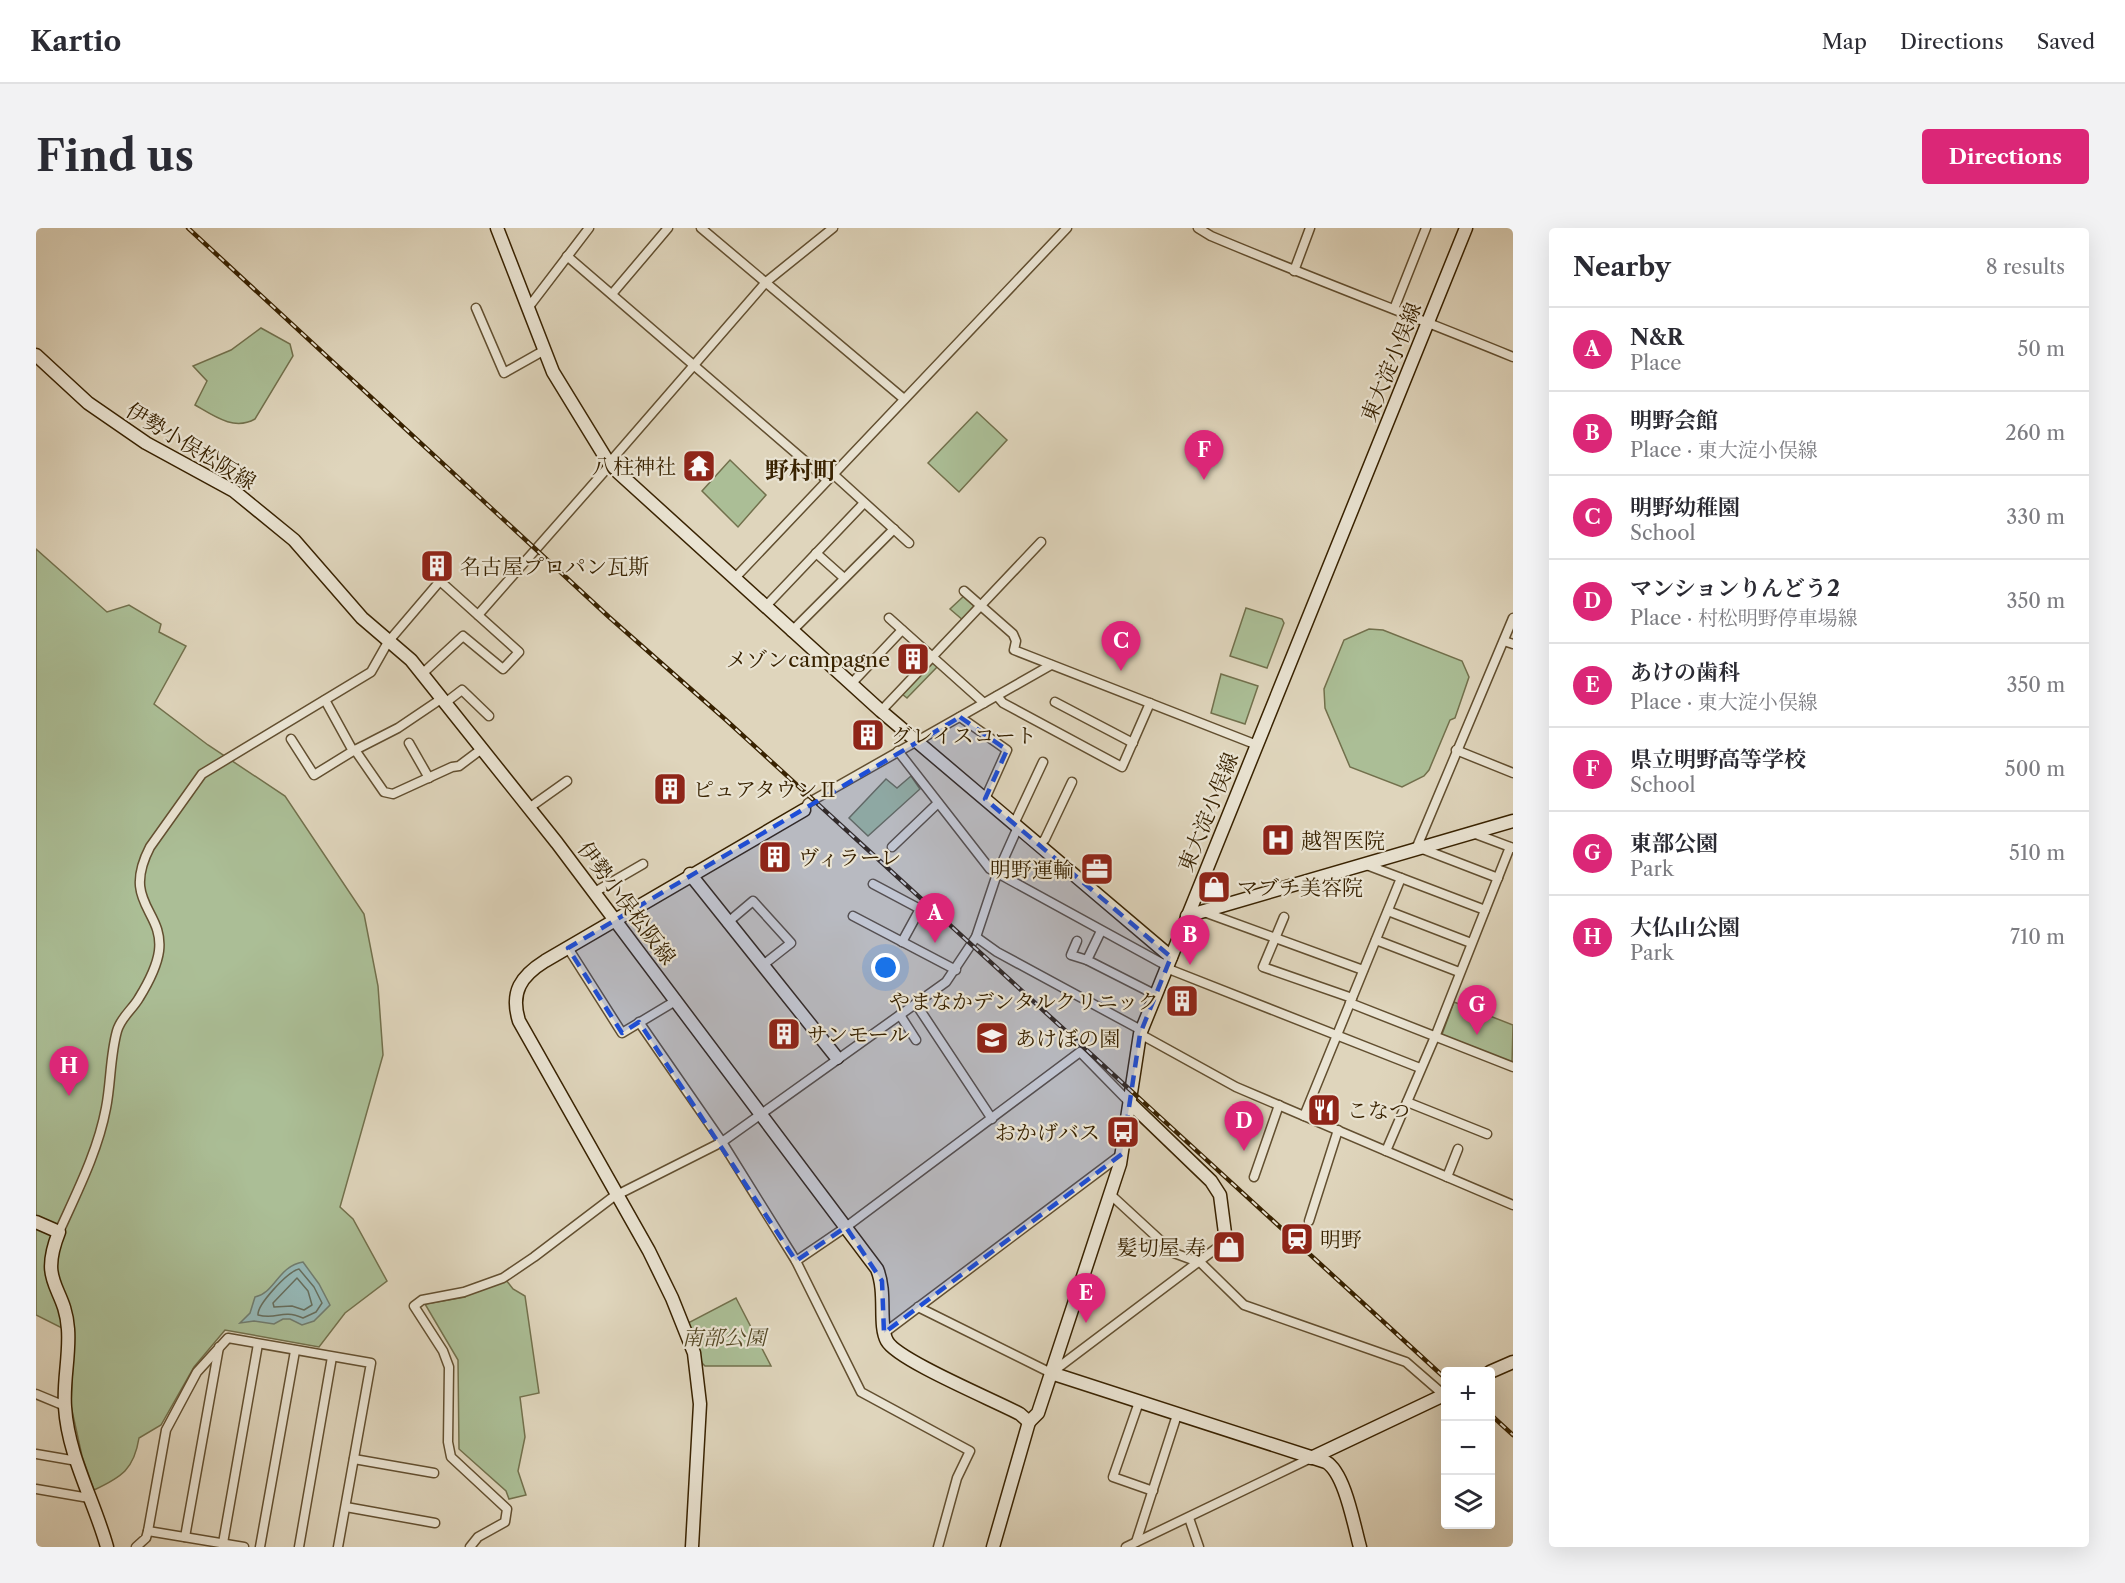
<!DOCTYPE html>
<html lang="en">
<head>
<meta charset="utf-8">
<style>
  body { margin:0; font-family:"Libre Caslon Text","Noto Serif JP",serif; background:#f2f2f3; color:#2b2b33 }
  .controls { position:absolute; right:18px; bottom:18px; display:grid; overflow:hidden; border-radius:6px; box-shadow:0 6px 24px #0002 }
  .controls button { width:54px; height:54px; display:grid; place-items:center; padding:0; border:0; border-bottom:2px solid #e1e1e2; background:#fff; color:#2b2b33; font:30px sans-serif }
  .you { position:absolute; left:850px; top:740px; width:21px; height:21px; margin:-15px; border:4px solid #fff; border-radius:50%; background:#1a73e8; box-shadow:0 0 0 9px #1a73e833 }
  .badge { display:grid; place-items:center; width:39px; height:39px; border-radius:50%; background:#db2777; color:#fff; font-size:20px; font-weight:700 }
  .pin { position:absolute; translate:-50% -50px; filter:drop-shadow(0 2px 3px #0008) }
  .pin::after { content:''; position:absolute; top:32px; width:21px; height:18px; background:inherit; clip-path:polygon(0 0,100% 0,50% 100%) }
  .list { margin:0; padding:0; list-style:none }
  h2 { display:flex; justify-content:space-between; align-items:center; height:78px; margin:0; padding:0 24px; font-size:26px }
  h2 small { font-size:20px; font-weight:400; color:#7c7c81 }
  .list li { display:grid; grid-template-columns:39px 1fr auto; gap:18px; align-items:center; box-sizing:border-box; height:84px; padding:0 24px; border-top:2px solid #e1e1e2 }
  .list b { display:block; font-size:22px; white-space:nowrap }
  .list p { margin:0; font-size:20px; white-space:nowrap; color:#7c7c81 }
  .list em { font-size:20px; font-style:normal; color:#7c7c81 }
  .icon { flex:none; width:33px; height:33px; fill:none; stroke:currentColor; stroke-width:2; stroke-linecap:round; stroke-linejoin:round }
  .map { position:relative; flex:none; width:1477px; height:1319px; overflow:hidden; border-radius:6px }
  header { display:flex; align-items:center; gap:36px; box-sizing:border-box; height:84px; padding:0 30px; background:#fff; border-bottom:2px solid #e1e1e2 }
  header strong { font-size:28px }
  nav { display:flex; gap:33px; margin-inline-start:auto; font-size:21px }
  .intro { display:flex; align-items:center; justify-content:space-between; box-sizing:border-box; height:144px; padding:0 36px }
  h1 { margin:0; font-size:42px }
  .button { padding:15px 27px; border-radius:6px; background:#db2777; color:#fff; font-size:21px; font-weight:700 }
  main { display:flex; gap:36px; padding:0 36px }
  aside { flex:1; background:#fff; border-radius:6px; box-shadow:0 6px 24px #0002 }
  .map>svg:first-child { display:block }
</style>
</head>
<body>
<header>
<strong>Kartio</strong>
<nav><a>Map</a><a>Directions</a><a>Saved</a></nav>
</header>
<div class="intro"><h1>Find us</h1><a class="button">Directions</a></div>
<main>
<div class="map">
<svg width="1477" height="1319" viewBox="0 0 1477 1319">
  <rect width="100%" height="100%" fill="#dfd5bc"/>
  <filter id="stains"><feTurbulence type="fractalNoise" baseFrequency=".00333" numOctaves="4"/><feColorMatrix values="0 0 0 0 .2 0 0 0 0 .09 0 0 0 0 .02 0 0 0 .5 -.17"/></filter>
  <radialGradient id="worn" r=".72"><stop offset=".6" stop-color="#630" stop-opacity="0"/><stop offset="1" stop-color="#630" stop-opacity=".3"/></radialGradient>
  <g fill="#abbe96" stroke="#72704c" stroke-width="1.5">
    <path d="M 225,100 L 254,116 L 257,128 L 219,191 C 198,203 178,188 159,177 L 171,153 L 157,138 L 195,122 Z"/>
    <polygon points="941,184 971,212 923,264 892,235"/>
    <polygon points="694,232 730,267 702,299 666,263"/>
    <path d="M 0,321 L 71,384 L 93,377 L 125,396 L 123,404 L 150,418 L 118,476 L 172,517 L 249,568 L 328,686 L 342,758 L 347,827 L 304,979 L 317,991 L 351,1053 L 309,1085 L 283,1119 L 189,1102 L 158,1139 L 125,1197 L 103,1210 C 98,1241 86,1249 58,1262 L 46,1228 L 35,1178 L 38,1106 L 0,1087 Z"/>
    <polygon points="929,367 942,378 928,393 914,381"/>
    <polygon points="1210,380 1246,391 1248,395 1231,440 1194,428"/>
    <polygon points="1333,401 1347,402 1426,433 1433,449 1419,490 1414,492 1393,542 1388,548 1366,559 1314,539 1289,480 1288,461 1308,412"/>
    <polygon points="898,432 903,437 871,470 866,466"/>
    <polygon points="1185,446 1222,458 1209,496 1175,485"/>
    <polygon points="875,548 884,561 832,608 813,590 850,551 861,560"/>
    <polygon points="1418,774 1477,797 1476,836 1405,809"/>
    <polygon points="470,1052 477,1061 489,1068 503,1165 484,1169 489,1209 482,1243 490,1267 473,1271 470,1263 423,1221 422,1132 389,1076 429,1069 431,1065"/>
    <polygon points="700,1070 735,1138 669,1138 666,1135 652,1095"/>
  </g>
  <path fill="#95b8b7" stroke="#707c6e" stroke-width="1.5" d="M 267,1034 L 283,1056 L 294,1077 L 278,1093 L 266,1097 L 254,1091 L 247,1091 L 238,1096 L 218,1093 L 204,1095 L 214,1085 L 219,1069 C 239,1065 242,1038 267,1034 Z"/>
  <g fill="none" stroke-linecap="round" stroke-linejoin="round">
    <g stroke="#666d5c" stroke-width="1.5">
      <path d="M 263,1041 L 278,1059 L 286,1075 L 280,1084 L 267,1090 C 245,1081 242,1092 222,1087 C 221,1077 251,1044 263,1041 Z"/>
      <polygon points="261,1050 272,1063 276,1077 268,1082 256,1078 238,1079 237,1075"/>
    </g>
    <defs>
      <g id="street">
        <polyline points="665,0 868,171"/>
        <path d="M 1162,0 L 1175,8 C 1275,50 1377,88 1477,129"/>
        <polyline points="531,28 791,252"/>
        <polyline points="1258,43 1274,0"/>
        <polyline points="576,66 632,0"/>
        <polyline points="440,80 468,145 507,123"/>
        <polyline points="492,80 553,0"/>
        <polyline points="1358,81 1390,0"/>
        <polyline points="573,235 730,54 797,0"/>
        <polyline points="797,246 873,315"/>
        <polyline points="780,325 808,350"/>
        <polyline points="698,351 1031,0"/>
        <polyline points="928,363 977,406 980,413 978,422 1221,517"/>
        <polyline points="729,379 828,275"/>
        <polyline points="442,387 574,237"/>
        <polyline points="853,390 948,475"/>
        <polyline points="755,404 858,301"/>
        <polyline points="1468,413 1477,416"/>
        <polyline points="815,456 866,402"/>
        <polyline points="961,468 967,475 1086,539 1114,475"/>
        <polyline points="1019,474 1097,515"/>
        <polyline points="409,475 426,462 453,488"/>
        <polyline points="845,483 1005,314"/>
        <polyline points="924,489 971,522 949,571"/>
        <polyline points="255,511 278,547 317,523 289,472"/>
        <polyline points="373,515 393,550"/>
        <polyline points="319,522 348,564 357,566 416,539 423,538 447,520"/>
        <polyline points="1420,522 1477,545"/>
        <polyline points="317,523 362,500 405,471"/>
        <polyline points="862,523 954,641 1131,738"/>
        <polyline points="493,580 531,553"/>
        <polyline points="768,582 772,575 1015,437"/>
        <polyline points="978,596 1007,534"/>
        <polyline points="1437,605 1477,620"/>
        <polyline points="1003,617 1009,611 1036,554"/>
        <polyline points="856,619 902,575"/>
        <polyline points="1384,620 1462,650"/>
        <polyline points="1380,621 1477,390"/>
        <polyline points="1365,650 1449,682"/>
        <polyline points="837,656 884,681 866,714"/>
        <polyline points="557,665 607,636"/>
        <polyline points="1352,683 1435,715"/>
        <polyline points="1168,684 1327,742"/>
        <polyline points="817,688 920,742"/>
        <polyline points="1248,689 1227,739 1316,770"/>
        <polyline points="691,695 717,673 755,715 727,737"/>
        <polyline points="1065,703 1051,732 1120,767"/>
        <polyline points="940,709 961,724 1105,802"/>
        <polyline points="1340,712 1423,744"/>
        <polyline points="1041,713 1035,727 1051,732"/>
        <polyline points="532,720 586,805 641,772"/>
        <polyline points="1130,740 1384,840"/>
        <polyline points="1314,775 1477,839"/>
        <polyline points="880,776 956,891"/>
        <polyline points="864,787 880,812"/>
        <polyline points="603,794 686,914 760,1033 825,1164 934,1223 921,1250 902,1319"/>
        <polyline points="1104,806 1200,859 1477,977"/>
        <polyline points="1371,874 1451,906"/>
        <polyline points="1268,888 1365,650 1328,636"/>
        <polyline points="1350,923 1401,804 1474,619"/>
        <polyline points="1218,949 1243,877"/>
        <polyline points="1411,949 1422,921"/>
        <polyline points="1075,967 1138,1025 1165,1035 1208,1077 1370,1134 1408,1167"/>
        <polyline points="1273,993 1302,902"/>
        <path d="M 23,1004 C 41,964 62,923 70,880 C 75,855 74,828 81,803 C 85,789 96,782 103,770 C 111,757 121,738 123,723 C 128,682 85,675 114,619 L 166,546 L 335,444 L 352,414 L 404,353 L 483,424 L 467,441 L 427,408 L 386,446"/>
        <polyline points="760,1033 810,999 1044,824 1094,875"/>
        <polyline points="882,1079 1015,1145 1190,1013"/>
        <polyline points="848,1105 1086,926"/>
        <polyline points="0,1166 29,1178"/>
        <polyline points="1103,1174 1077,1249 1117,1263"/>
        <polyline points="0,1226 41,1233"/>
        <polyline points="318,1231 398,1245"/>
        <polyline points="0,1261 53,1270"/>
        <polyline points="310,1279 399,1295"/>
        <polyline points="1153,1290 1163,1319"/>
        <polyline points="112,1303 208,1319"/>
        <polyline points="149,1309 183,1119"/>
        <polyline points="1100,1314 1141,1187"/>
        <polyline points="187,1315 222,1116"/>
        <polyline points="100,1319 110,1310 112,1303 130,1202 161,1144 192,1110 335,1135 302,1319"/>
        <polyline points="224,1319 259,1123"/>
        <polyline points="263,1319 296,1129"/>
        <polyline points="434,1319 442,1309 469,1294 471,1281 415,1229 412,1214 413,1139 407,1123 378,1078 386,1072 428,1064 467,1050 498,1029 577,969 686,914 910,754 940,709 961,646 982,599"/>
        <polyline points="1090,1319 1275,1230"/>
      </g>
      <g id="secondary">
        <polyline points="461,0 517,144 574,237 845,483 1135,729"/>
        <path d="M 0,127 L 52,175 L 110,215 L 198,263 L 258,312 L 326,390 L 375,432 L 521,615 L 841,1041 C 851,1065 842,1097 851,1113 C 861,1132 960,1173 984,1186 L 993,1194"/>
        <polyline points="654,646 801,830"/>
        <polyline points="1151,688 1477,593"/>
        <polyline points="1094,875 1175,953 1184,967 1190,1013"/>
        <path d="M 0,994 L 23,1004 C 2,1057 29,1057 32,1101 C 34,1127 27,1153 29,1179 C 32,1228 58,1272 71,1319"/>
        <polyline points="1454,1144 1477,1134"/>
        <path d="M 1015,1145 L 1290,1234 C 1309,1245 1318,1298 1324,1319"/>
        <polyline points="993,1194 1002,1185 1084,936 1104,806 1430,0"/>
        <polyline points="1275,1230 1410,1166"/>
        <path d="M 656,1319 L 664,1176 L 658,1125 L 636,1070 L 613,1023 L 483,793 C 474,764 485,748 509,733 L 768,582"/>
        <polyline points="957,1319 993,1194"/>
      </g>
    </defs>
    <use href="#street" stroke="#624f30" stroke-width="11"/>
    <use href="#secondary" stroke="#382201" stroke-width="15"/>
    <use href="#street" stroke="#eae4d3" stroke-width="8"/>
    <use href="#secondary" stroke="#eae4d3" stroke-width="12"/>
    <defs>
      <g id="rail">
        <polyline points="152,0 573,389 690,492 1410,1151"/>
        <polyline points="1454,1186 1477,1207"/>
      </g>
    </defs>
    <use href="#rail" stroke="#382201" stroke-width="4.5"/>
    <use href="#rail" stroke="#eae4d3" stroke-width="2" stroke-dasharray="7" stroke-linecap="butt"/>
  </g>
  <path fill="#1d4ed8" fill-opacity="0.2" stroke="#1d4ed8" stroke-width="4.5" stroke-dasharray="12 8" stroke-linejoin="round" d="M 924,489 L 971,522 L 949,571 L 1135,729 L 1104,806 L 1086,926 L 848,1105 L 846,1053 L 810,999 L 760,1033 L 603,794 L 586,805 L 532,720 Z"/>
  <defs>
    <symbol id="temple-square" viewBox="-11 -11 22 22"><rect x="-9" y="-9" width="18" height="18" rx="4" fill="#8f2418" stroke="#eae4d3"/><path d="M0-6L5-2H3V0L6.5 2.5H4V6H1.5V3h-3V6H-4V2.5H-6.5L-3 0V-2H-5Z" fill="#fff"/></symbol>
    <symbol id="building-square" viewBox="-11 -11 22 22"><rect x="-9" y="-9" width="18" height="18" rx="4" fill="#8f2418" stroke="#eae4d3"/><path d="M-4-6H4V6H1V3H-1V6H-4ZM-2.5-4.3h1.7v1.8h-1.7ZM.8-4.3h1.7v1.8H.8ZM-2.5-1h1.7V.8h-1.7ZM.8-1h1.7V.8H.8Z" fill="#fff"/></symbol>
    <symbol id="hospital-square" viewBox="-11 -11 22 22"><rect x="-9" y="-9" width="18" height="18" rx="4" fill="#8f2418" stroke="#eae4d3"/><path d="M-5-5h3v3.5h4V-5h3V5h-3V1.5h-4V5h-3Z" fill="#fff"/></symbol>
    <symbol id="office-square" viewBox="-11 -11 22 22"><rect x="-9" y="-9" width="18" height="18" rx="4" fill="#8f2418" stroke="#eae4d3"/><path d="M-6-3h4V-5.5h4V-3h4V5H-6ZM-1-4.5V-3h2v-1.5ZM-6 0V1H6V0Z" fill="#fff"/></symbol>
    <symbol id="shop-square" viewBox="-11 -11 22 22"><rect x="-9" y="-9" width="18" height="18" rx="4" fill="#8f2418" stroke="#eae4d3"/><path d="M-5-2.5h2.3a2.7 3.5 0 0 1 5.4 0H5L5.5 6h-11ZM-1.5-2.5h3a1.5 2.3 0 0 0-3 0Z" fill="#fff"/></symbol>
    <symbol id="school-square" viewBox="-11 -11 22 22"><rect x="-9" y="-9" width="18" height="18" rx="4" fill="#8f2418" stroke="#eae4d3"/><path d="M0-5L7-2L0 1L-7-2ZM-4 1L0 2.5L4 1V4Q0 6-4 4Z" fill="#fff"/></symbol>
    <symbol id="restaurant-square" viewBox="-11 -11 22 22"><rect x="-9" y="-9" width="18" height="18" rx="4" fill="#8f2418" stroke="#eae4d3"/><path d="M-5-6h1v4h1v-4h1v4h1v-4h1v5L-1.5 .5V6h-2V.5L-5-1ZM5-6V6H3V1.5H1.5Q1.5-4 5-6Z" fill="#fff"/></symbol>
    <symbol id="bus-square" viewBox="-11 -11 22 22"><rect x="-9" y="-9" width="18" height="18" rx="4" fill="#8f2418" stroke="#eae4d3"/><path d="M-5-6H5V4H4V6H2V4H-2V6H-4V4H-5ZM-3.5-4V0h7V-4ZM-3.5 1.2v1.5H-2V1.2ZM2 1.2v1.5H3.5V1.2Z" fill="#fff"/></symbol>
    <symbol id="station-square" viewBox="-11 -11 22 22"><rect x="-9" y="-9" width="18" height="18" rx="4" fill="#8f2418" stroke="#eae4d3"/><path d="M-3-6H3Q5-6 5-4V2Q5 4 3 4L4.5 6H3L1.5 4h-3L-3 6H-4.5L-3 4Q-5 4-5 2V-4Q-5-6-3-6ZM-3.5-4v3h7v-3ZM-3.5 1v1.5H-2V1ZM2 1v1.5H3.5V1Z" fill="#fff"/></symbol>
  </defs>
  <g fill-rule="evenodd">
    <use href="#temple-square" x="644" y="219" width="38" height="38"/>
    <use href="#building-square" x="382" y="319" width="38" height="38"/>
    <use href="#building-square" x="858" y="412" width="38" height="38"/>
    <use href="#building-square" x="813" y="488" width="38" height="38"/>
    <use href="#building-square" x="615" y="542" width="38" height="38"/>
    <use href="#hospital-square" x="1223" y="593" width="38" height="38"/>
    <use href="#building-square" x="720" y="610" width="38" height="38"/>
    <use href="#office-square" x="1042" y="622" width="38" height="38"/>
    <use href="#shop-square" x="1159" y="640" width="38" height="38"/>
    <use href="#building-square" x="1127" y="754" width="38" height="38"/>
    <use href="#building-square" x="729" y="787" width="38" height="38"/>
    <use href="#school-square" x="937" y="791" width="38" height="38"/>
    <use href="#restaurant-square" x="1269" y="863" width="38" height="38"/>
    <use href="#bus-square" x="1068" y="885" width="38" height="38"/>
    <use href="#station-square" x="1242" y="992" width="38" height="38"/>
    <use href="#shop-square" x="1174" y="1000" width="38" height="38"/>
  </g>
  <g text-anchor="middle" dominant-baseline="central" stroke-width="4.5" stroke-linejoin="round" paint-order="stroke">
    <g font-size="21" fill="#382201" stroke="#eae4d3">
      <text transform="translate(1355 134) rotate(-68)">東大淀小俣線</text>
      <text transform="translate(155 218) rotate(31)">伊勢小俣松阪線</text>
      <text transform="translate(1172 584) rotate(-68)">東大淀小俣線</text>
      <text transform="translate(591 675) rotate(53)">伊勢小俣松阪線</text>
    </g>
    <g font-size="21" fill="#382201" stroke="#eae4d3" text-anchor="start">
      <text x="640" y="238" text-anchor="end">八柱神社</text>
      <text x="424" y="338">名古屋プロパン瓦斯</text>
      <text x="854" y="431" text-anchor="end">メゾンcampagne</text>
      <text x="855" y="507">グレイスコート</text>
      <text x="657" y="561">ピュアタウンⅡ</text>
      <text x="1265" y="612">越智医院</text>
      <text x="762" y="629">ヴィラーレ</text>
      <text x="1038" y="641" text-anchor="end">明野運輸</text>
      <text x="1201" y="659">マブチ美容院</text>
      <text x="1123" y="773" text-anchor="end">やまなかデンタルクリニック</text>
      <text x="771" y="806">サンモール</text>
      <text x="979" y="810">あけぼの園</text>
      <text x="1311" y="882">こなつ</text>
      <text x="1064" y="904" text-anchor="end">おかげバス</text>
      <text x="1284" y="1011">明野</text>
      <text x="1170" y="1019" text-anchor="end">髪切屋 寿</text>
    </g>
    <g font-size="21" font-style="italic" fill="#554926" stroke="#eae4d3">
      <text x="688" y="1109">南部公園</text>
    </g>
    <g font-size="24" font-weight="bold" fill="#382201" stroke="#eae4d3">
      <text x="765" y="242">野村町</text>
    </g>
  </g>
  <rect width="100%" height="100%" filter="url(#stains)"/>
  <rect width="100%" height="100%" fill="url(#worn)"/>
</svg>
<div class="controls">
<button>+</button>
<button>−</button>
<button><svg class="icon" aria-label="layers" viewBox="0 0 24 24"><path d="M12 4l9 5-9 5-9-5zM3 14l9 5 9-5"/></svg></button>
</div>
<div class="you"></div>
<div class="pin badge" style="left:899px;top:715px">A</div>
<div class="pin badge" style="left:1154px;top:737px">B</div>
<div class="pin badge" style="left:1085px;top:443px">C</div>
<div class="pin badge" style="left:1208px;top:923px">D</div>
<div class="pin badge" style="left:1050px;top:1095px">E</div>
<div class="pin badge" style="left:1168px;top:252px">F</div>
<div class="pin badge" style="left:1441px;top:807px">G</div>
<div class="pin badge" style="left:33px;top:868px">H</div>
</div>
<aside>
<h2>Nearby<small>8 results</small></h2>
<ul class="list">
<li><span class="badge">A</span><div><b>N&amp;R</b><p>Place</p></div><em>50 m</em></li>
<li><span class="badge">B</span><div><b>明野会館</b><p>Place · 東大淀小俣線</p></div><em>260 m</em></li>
<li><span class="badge">C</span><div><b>明野幼稚園</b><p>School</p></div><em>330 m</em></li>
<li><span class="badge">D</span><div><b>マンションりんどう2</b><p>Place · 村松明野停車場線</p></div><em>350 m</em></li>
<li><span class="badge">E</span><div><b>あけの歯科</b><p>Place · 東大淀小俣線</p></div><em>350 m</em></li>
<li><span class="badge">F</span><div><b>県立明野高等学校</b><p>School</p></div><em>500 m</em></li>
<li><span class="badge">G</span><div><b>東部公園</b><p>Park</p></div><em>510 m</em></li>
<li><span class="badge">H</span><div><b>大仏山公園</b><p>Park</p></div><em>710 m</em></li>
</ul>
</aside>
</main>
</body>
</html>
